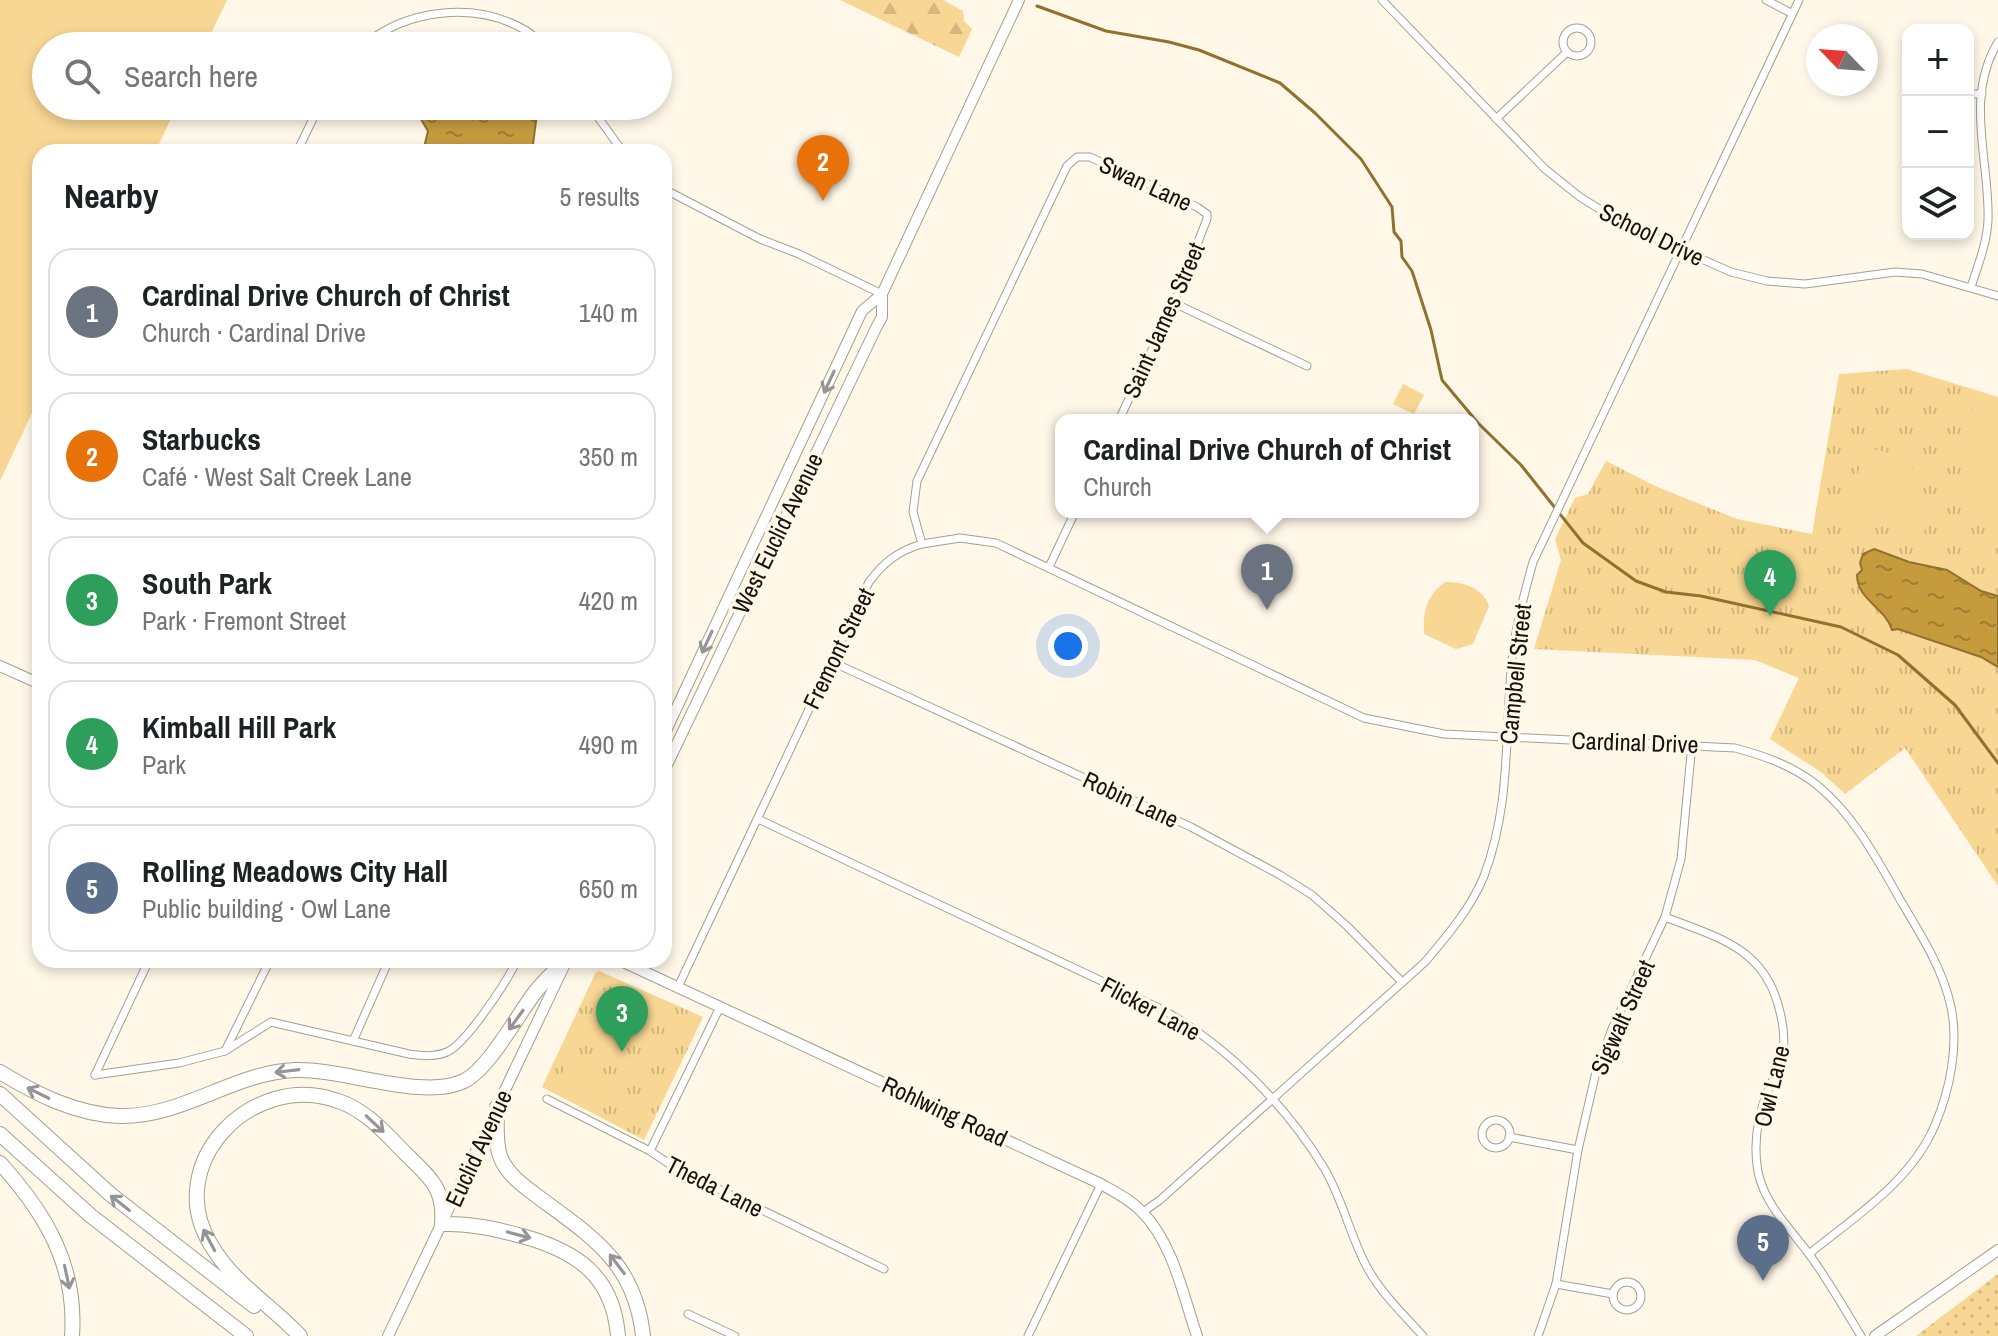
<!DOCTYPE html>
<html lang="en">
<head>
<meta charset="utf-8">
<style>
  body { margin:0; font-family:"Archivo Narrow",sans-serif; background:#f2f2f2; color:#202124 }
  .controls { position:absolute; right:24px; top:24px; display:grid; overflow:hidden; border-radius:16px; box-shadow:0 4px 12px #0003 }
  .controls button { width:72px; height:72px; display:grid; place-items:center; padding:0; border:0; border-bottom:2px solid #e0e0e0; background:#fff; color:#202124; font:40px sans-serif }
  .compass { position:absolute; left:1806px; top:24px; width:72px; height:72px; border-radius:50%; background:#fff; box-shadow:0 4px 12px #0003; rotate:295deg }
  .you { position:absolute; left:1068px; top:646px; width:28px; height:28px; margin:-20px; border:6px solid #fff; border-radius:50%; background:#1a73e8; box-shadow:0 0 0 12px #1a73e833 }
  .badge { display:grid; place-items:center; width:52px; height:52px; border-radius:50%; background:#2752c1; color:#fff; font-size:26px; font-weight:700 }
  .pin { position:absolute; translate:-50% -66px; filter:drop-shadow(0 2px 4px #0008) }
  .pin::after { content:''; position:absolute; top:42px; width:28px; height:24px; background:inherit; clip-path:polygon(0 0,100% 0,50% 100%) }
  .popup { position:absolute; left:1055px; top:414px; width:424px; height:104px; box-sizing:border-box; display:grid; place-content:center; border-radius:16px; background:#fff; filter:drop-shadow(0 2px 6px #0005); font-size:26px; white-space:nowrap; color:#757577 }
  .popup b { font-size:30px; color:#202124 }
  .popup::after { content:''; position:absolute; left:50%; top:100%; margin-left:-16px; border:16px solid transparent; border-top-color:#fff }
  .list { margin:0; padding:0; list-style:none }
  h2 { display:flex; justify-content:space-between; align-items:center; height:104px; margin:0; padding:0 32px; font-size:34px }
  h2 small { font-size:26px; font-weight:400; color:#757577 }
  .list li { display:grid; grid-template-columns:52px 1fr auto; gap:24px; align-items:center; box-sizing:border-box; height:128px; margin:0 16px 16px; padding:0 16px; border:2px solid #e0e0e0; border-radius:24px }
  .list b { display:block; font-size:30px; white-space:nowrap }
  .list p { margin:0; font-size:26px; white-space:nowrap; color:#757577 }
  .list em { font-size:26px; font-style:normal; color:#757577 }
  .icon { flex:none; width:44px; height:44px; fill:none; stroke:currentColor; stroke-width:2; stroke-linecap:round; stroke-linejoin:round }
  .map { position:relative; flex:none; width:1998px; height:1336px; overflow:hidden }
  .search { position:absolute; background:#fff; box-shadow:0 4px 12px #0003; left:32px; top:32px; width:640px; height:88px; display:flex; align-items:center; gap:20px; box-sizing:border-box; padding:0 28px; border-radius:44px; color:#757577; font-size:30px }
  .panel { position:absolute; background:#fff; box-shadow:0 4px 12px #0003; left:32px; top:144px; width:640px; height:824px; border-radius:24px }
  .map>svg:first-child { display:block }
</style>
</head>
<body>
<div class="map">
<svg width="1998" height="1336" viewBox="0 0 1998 1336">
  <defs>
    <pattern id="grass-dots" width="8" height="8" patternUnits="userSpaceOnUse" patternTransform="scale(2)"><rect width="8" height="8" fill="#f8d693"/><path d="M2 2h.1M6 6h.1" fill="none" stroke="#d4b77e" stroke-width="1.8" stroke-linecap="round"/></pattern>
    <pattern id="forest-firs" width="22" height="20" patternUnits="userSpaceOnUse" patternTransform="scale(2)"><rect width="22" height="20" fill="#f8d693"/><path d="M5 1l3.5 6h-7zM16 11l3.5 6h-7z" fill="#d4b77e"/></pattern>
    <pattern id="park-tufts" width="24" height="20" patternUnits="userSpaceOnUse" patternTransform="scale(2)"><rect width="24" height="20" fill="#f8d693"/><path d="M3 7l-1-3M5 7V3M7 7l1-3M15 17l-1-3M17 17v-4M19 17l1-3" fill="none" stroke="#d4b77e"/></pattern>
    <pattern id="water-ripples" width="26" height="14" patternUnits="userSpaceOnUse" patternTransform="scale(2)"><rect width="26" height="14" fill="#c59b3d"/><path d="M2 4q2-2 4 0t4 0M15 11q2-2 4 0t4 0" fill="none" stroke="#9f7d32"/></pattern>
  </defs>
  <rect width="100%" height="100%" fill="#fff7e7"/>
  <polygon fill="url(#grass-dots)" points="1998,1274 1998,1336 1916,1336"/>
  <polygon fill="url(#forest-firs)" points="840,0 943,0 963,11 964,21 972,29 959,57"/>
  <g fill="url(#park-tufts)">
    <polygon points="1907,369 1998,397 1998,886 1905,748 1845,794 1821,772 1770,739 1799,678 1755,660 1534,649 1561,560 1555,539 1575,498 1588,494 1606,461 1655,486 1737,519 1812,534 1839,374"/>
    <polygon points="599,971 703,1017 644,1140 542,1087 596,972"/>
  </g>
  <g fill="#f8d693">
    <polygon points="0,0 227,0 205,46 46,46 46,106 177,106 155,152 40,152 40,396 0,481"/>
    <polygon points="1403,384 1424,395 1414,414 1393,404"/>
    <path d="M 1976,398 L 1998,407 L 1998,528 C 1957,492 1956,445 1976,398 Z"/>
    <path d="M 1864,448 C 1914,452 1934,487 1924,533 L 1850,522 L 1848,513 Z"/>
    <path d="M 1445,582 C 1463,582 1482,587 1489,606 L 1473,644 L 1456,649 L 1424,634 C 1423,610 1426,597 1445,582 Z"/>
    <polygon points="678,1014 692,1021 681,1045 666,1039"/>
    <polygon points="568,1061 615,1085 604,1108 556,1085"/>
  </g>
  <g fill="url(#water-ripples)" stroke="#90722f" stroke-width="2">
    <polygon points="413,106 538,106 532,152 423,152 428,131"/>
    <path d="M 1874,549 L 1909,562 L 1947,570 L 1981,591 L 1998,596 L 1998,667 L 1981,657 L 1898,629 L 1892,630 C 1886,608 1857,600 1857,575 L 1862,570 L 1860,563 L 1863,554 Z"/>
  </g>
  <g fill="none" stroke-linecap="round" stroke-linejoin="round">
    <polyline stroke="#90722f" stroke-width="3" points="1037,6 1106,31 1169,42 1199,50 1280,83 1315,113 1361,159 1392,207 1394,232 1401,241 1402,257 1412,271 1431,330 1442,380 1478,423 1521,465 1583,543 1636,581 1666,592 1701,596 1841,627 1898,655 1955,705 1998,763"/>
    <defs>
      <g id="street">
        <polyline points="1382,0 1545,169 1580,197 1614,218 1681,250 1731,272 1767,281 1805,284 1895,272 1922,274 1998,296"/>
        <polyline points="1766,0 1791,13"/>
        <circle cx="1577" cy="42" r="14"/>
        <path d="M 363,46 C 406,9 475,1 525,30 C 532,34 538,41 545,46"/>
        <polyline points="1968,94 1982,94"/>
        <polyline points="590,106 623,152"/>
        <polyline points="1496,119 1567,52"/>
        <polyline points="297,152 319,106"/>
        <polyline points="664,189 760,239 799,254 882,294"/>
        <path d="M 1971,287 C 1978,265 1987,243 1988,220 C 1990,161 1964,98 1998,42"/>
        <polyline points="1174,303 1307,366"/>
        <path d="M 922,544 L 960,538 L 996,543 L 1364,718 L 1444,734 L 1735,748 C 1765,756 1793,766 1817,785 C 1855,816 1878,861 1902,903 C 1921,935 1943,969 1951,1007 C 1959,1045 1950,1090 1935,1125 C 1911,1182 1854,1217 1809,1254"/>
        <polyline points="1049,567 1075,512"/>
        <polyline points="830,661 1191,827 1280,875 1312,895 1347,926 1402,982"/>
        <path d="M 758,819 L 1163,1010 C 1226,1045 1286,1105 1324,1168 C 1343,1199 1350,1237 1368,1269 C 1382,1294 1404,1315 1423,1336"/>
        <path d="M 1665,917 C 1720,938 1766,949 1780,1012 C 1784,1028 1786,1044 1781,1060 C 1778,1070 1773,1079 1769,1088 C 1758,1114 1753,1144 1758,1172 C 1765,1205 1789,1227 1809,1254 C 1828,1280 1844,1308 1861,1336"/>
        <path d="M 678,987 L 869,582 C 884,562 898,551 922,544 L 913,512 L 917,481 L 1067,166 L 1077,157 L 1090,157 L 1197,207 L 1207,214 L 1207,219 L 1174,303 L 1119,420"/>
        <polyline points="353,1041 389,960"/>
        <path d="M 225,1051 L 271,1022 L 409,1054 C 423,1056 435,1057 447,1052 C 466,1044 508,980 517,960"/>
        <polyline points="95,1075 179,1063 225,1051 270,960"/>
        <polyline points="95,1075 149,960"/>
        <polyline points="547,1099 650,1151 677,1169 884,1269"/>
        <circle cx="1496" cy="1134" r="14"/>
        <polyline points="1509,1137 1578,1150"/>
        <polyline points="650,1151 720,1007"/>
        <path d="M 1143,1212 L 1160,1200 L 1425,962 C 1447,936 1471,908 1484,876 C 1510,807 1505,742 1511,670 C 1514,633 1523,598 1533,562 L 1799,0"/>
        <circle cx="1627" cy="1296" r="14"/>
        <polyline points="1556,1284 1613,1294"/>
        <polyline points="688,1314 735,1336"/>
        <polyline points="1028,1336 1101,1184"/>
        <polyline points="1538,1336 1556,1284 1578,1150 1596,1072 1612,1029 1665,917 1681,859 1692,744"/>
      </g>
      <g id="secondary">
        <polyline points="0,666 40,684"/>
        <polyline points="664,735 862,311 882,294"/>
        <polyline points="664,771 877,326 882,317 882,294 1019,0"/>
        <path d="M 619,960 L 1101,1184 C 1115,1192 1131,1200 1142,1212 C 1173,1243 1183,1295 1197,1336"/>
        <polyline points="388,1336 564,966"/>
        <polyline points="1875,1336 1998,1250"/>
      </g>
      <g id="highway">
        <path d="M 0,1072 C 36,1094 75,1114 119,1116 C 181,1118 235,1072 295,1070 C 342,1068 424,1101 464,1081 C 489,1069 518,1014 536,991 C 545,980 556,970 565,960"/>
        <polyline points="0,1094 110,1194 254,1306"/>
        <path d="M 497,1107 C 497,1122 495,1141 500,1156 C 506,1173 522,1185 537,1196 C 592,1237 635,1262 643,1336"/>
        <polyline points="0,1134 91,1216 246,1336"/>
        <path d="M 0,1163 C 46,1214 77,1266 72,1336"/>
        <path d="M 300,1336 C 271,1305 233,1283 211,1245 C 161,1164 252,1070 338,1101 C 366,1110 385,1133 405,1153 C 429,1177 445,1187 442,1224 C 470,1223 495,1229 522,1236 C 576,1251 613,1275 618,1336"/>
      </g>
    </defs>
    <use href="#street" stroke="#a69f90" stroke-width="9"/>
    <use href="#secondary" stroke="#a69f90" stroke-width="12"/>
    <use href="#highway" stroke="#a69f90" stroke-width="16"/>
    <use href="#street" stroke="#fff" stroke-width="7"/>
    <use href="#secondary" stroke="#fff" stroke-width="10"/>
    <use href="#highway" stroke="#fff" stroke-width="14"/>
  </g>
  <defs><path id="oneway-shaft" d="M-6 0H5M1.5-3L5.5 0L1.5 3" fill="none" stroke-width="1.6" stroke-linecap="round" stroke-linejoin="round" transform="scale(2)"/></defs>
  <g stroke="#969593">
    <use href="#oneway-shaft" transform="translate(829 382) rotate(115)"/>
    <use href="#oneway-shaft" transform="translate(707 642) rotate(115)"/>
    <use href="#oneway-shaft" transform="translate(516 1020) rotate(126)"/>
    <use href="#oneway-shaft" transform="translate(287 1071) rotate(173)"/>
    <use href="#oneway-shaft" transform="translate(38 1093) rotate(-154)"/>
    <use href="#oneway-shaft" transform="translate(375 1124) rotate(43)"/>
    <use href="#oneway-shaft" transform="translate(120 1203) rotate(-142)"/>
    <use href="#oneway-shaft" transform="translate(519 1235) rotate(15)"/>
    <use href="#oneway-shaft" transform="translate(209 1240) rotate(-118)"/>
    <use href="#oneway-shaft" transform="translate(617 1264) rotate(-127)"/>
    <use href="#oneway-shaft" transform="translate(67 1277) rotate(78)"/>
  </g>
  <g text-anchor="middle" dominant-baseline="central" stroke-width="7" stroke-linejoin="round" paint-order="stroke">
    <g font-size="24" fill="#16130e" stroke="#fff7e7">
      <text transform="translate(1146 183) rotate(25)">Swan Lane</text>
      <text transform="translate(1652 234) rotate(26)">School Drive</text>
      <text transform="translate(1163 320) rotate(-66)">Saint James Street</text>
      <text transform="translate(777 533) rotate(-64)">West Euclid Avenue</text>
      <text transform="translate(838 648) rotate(-64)">Fremont Street</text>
      <text transform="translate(1515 674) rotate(-84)">Campbell Street</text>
      <text transform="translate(1635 742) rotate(2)">Cardinal Drive</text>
      <text transform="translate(1131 799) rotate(25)">Robin Lane</text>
      <text transform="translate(1151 1008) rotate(28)">Flicker Lane</text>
      <text transform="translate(1622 1017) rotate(-66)">Sigwalt Street</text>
      <text transform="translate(1771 1086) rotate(-76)">Owl Lane</text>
      <text transform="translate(945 1111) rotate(25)">Rohlwing Road</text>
      <text transform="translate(478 1148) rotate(-65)">Euclid Avenue</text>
      <text transform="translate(715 1186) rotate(27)">Theda Lane</text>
    </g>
  </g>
</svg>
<div class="controls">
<button>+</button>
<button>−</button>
<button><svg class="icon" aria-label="layers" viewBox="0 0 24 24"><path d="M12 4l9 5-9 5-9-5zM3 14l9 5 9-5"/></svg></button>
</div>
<svg class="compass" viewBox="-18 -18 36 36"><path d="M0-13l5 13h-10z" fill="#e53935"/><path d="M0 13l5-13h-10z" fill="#757577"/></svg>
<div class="you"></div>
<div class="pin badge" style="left:1267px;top:610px;background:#6b7280">1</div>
<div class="popup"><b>Cardinal Drive Church of Christ</b>Church</div>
<div class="pin badge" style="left:823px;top:201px;background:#e8710a">2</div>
<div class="pin badge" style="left:622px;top:1052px;background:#2e9e5b">3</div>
<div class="pin badge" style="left:1770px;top:616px;background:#2e9e5b">4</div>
<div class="pin badge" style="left:1763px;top:1281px;background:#5c6f8a">5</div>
<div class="search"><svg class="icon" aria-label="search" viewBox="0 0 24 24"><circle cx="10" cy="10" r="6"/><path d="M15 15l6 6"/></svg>Search here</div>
<section class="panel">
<h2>Nearby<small>5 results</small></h2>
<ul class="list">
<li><span class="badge" style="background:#6b7280">1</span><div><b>Cardinal Drive Church of Christ</b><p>Church · Cardinal Drive</p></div><em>140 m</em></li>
<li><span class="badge" style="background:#e8710a">2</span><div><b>Starbucks</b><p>Café · West Salt Creek Lane</p></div><em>350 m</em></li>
<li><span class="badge" style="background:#2e9e5b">3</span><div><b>South Park</b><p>Park · Fremont Street</p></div><em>420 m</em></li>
<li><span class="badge" style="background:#2e9e5b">4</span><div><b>Kimball Hill Park</b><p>Park</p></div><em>490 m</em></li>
<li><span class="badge" style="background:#5c6f8a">5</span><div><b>Rolling Meadows City Hall</b><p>Public building · Owl Lane</p></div><em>650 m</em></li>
</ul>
</section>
</div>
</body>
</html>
